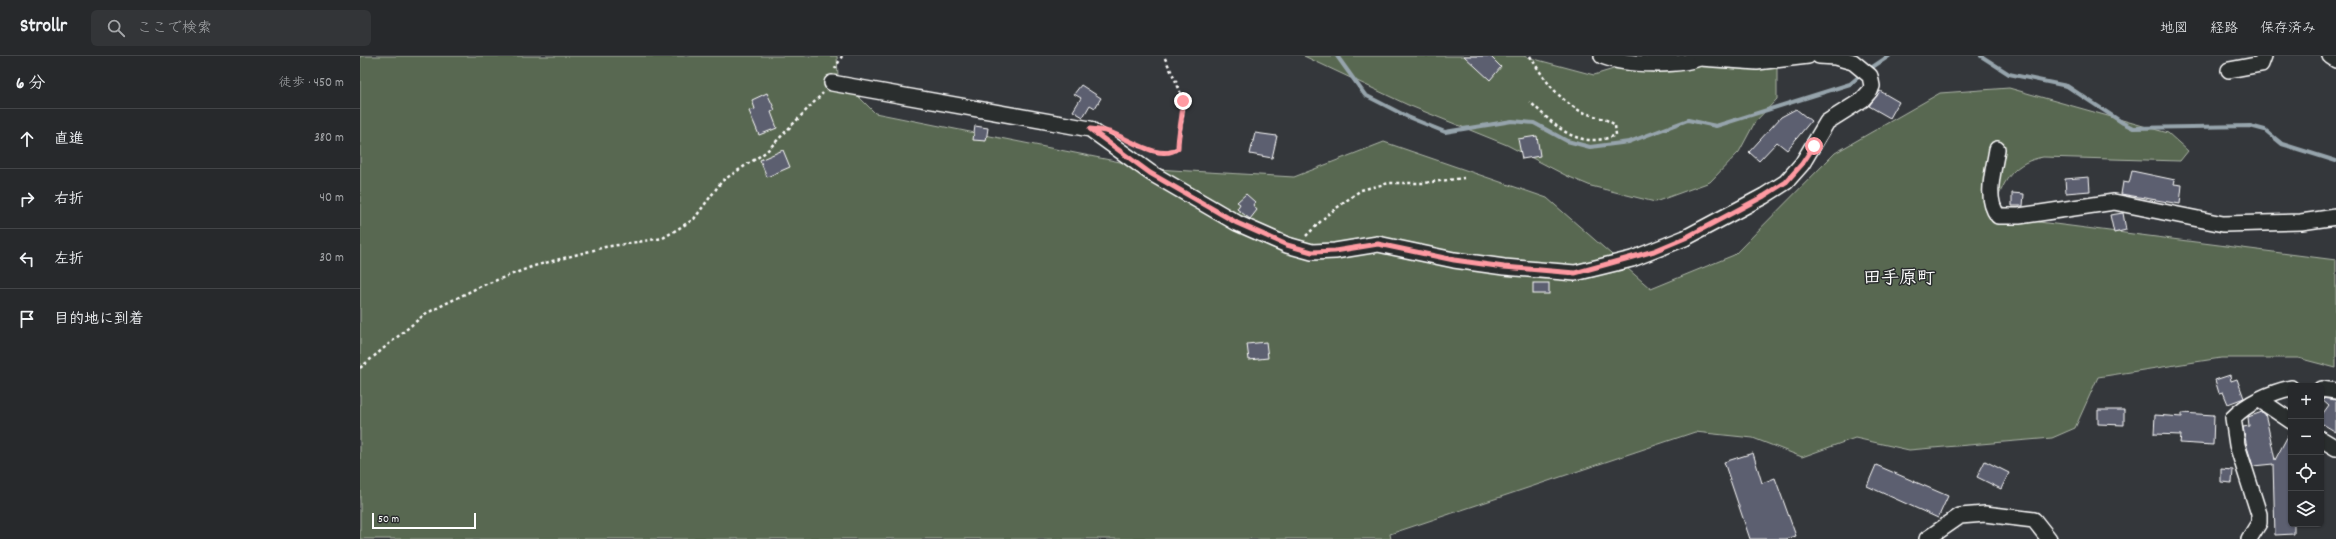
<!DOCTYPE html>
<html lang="ja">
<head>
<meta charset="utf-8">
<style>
  body { margin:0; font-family:Dekko,"Klee One",sans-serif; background:#333538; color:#f1f3f6 }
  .controls { position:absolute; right:12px; bottom:12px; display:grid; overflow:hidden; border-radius:6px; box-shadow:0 1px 3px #0004 }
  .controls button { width:36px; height:36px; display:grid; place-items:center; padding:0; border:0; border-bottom:1px solid #434548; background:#27292c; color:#f1f3f6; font:20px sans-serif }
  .scale { position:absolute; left:12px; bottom:10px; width:104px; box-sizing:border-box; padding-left:4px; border:2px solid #fff; border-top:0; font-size:11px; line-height:14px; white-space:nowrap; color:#fff; -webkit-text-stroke:3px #2a2d2e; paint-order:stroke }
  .stop { position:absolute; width:12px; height:12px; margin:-9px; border:3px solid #ff9aa2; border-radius:50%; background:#fff }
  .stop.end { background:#ff9aa2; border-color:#fff; box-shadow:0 1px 4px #0008 }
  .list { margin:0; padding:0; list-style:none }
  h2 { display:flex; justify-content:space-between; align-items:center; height:52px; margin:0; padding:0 16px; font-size:17px }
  h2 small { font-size:13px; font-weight:400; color:#a4a6a9 }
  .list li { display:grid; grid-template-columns:26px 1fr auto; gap:12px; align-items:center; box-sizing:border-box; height:60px; padding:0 16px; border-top:1px solid #434548 }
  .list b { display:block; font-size:15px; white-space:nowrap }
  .list em { font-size:13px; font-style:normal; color:#a4a6a9 }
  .icon { flex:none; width:22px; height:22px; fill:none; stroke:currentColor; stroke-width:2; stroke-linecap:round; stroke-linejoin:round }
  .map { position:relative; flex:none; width:1976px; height:483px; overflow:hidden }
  header { display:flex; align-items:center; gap:24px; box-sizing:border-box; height:56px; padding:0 20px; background:#27292c; border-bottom:1px solid #434548 }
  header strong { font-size:19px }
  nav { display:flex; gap:22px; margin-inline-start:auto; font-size:14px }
  .search { width:280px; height:36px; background:#333538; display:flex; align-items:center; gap:10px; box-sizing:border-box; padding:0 14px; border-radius:6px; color:#a4a6a9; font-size:15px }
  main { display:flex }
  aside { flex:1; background:#27292c }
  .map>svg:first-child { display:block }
</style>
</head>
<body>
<header>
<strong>Strollr</strong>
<div class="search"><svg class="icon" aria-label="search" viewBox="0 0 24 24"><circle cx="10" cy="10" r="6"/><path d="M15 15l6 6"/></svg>ここで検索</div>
<nav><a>地図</a><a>経路</a><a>保存済み</a></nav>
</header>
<main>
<aside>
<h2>6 分<small>徒歩 · 450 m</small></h2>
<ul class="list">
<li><svg class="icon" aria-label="ahead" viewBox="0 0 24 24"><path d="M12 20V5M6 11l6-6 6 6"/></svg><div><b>直進</b></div><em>380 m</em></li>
<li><svg class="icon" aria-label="right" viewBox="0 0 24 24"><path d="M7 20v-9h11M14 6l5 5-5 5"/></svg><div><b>右折</b></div><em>40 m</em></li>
<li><svg class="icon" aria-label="left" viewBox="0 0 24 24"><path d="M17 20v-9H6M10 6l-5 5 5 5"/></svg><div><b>左折</b></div><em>30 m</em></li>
<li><svg class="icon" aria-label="arrive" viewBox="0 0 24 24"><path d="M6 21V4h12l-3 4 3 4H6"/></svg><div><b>目的地に到着</b></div></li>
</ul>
</aside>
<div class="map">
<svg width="1976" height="483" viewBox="0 0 1976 483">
  <rect width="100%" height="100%" fill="#34373b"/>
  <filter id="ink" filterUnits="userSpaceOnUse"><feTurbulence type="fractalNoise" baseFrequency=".025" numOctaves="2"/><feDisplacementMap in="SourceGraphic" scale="8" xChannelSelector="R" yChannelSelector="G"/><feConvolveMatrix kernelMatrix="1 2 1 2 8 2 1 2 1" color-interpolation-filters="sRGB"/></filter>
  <g filter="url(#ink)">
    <g fill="#596851" stroke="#acb4a8">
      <path d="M 0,0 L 477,0 L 478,20 L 515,57 L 795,113 L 934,121 L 1024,86 L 1187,142 L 1291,233 L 1374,199 L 1475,97 L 1580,37 L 1649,32 L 1808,77 L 1828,95 L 1820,105 L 1683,101 C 1655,106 1644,123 1636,148 L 1679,166 L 1976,204 L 1976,312 L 1938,302 L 1861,302 L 1738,321 L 1715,372 L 1692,382 L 1549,394 L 1495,382 L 1442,401 L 1393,382 L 1335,376 L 1030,478 L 1031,483 L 0,483 Z"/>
      <polygon points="944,0 1163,0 1234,19 1270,8 1279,0 1417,0 1417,43 1395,66 1379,96 1350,126 1295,146 1231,130 1207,120 1147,89 1048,49"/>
    </g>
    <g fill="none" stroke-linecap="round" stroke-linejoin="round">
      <g stroke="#96a4ac" stroke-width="4">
        <polyline points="977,0 1005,39 1048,61 1085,76 1152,65 1174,67 1207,85 1230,91 1269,86 1328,64 1356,70 1490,28 1502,18"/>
        <polyline points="1621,0 1649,18 1707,30 1763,67 1773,72 1890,70 1905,74 1922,88 1976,105"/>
        <polyline points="1508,14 1529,0"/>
      </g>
    </g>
    <g fill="#5c5e70" stroke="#fff">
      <polygon points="1104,0 1130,0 1141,11 1130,24"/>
      <polygon points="721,29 741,42 735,52 730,49 723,61 713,55 721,42 714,38"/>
      <polygon points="1520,35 1539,46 1530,62 1509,50"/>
      <polygon points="407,37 415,54 411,56 417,72 399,79 389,55 395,53 392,44"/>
      <polygon points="1436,53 1451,65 1427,94 1417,86 1399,105 1389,96 1421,61"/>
      <polygon points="615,70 628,72 626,85 613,84"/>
      <polygon points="895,77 917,80 912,102 890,98"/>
      <polygon points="1177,80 1180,100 1162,103 1158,83"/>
      <polygon points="423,94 430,111 407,121 400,104"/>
      <polygon points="1772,115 1815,124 1814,128 1822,129 1820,148 1761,138 1763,126 1769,127"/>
      <polygon points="1729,121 1730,135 1706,137 1705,123"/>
      <polygon points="1652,137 1664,138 1663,150 1652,150"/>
      <polygon points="886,138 895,146 893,149 897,154 890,163 877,153 880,148 877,146"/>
      <polygon points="1763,157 1766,174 1754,177 1750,159"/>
      <rect x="1173" y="227" width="16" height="11"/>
      <polygon points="906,286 908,302 889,304 887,288"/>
      <polygon points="1870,319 1871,325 1877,323 1884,342 1868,348 1863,336 1859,337 1855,324"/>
      <polygon points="1961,342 1976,344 1976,376 1961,367 1961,360 1969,349"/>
      <polygon points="1738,354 1764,354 1764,369 1738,368"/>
      <polygon points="1902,356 1905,358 1907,366 1915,404 1931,374 1931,468 1934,468 1934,478 1915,479 1913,408 1893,410 1887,391 1883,371 1889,370 1888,361"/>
      <polygon points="1822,357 1854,359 1853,389 1820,387 1821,379 1794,378 1795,359 1822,361"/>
      <polygon points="1393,397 1402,427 1415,422 1436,480 1426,483 1390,483 1364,406"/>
      <polygon points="1625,405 1649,417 1641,433 1617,421"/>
      <polygon points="1516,409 1588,440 1578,462 1507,430"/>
      <polygon points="1861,413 1873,414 1872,427 1861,426"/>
    </g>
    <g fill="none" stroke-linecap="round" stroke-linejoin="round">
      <defs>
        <g id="minor">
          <path d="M 1242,0 C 1264,9 1322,12 1343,0"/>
          <polyline points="1970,0 1976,4"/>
          <polyline points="1340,2 1397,6 1448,0"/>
          <polyline points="1869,14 1901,8 1904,0"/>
          <polyline points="472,27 730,73 791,117 877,167 927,189 952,196 975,195 1018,188 1094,204 1144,211 1215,217 1272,203 1325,182 1404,140 1426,126 1442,108 1467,66 1502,44 1510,35 1512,30 1510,20 1493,6 1475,1 1459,0"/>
          <path d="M 1637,93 C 1634,114 1624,142 1638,160 L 1659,160 L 1754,146 L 1863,168 L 1941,166 L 1976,161"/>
          <polyline points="1961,333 1976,335"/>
          <polyline points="1900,344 1931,365"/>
          <polyline points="1961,383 1976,392"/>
          <polyline points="1567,483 1600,460 1625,458 1674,464 1689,483"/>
          <path d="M 1889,483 L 1899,467 L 1899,458 L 1877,389 L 1873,362 C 1887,347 1912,336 1931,332"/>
        </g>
      </defs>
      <use href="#minor" stroke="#fff" stroke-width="18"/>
      <g stroke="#fff" stroke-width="2.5" stroke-dasharray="3 3" stroke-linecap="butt">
        <path d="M 1170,0 C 1182,20 1195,39 1215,52 C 1227,60 1243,60 1255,69 L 1256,79 C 1217,95 1196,70 1170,46"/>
        <polyline points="475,13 482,0"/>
        <path d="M 779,90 C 791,95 808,101 818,92 C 818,77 825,61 823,46 C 820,31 810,14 804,0"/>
        <polyline points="946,180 967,159 1001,134 1029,127 1064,127 1104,122"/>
        <polyline points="0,312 65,258 121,230 174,210 245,191 303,182 334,163 362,125 406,96 463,37"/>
      </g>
      <use href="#minor" stroke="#2a2d2e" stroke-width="15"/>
    </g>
  </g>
  <g fill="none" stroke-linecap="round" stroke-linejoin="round" filter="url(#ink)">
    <path stroke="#ff9aa2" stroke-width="5" d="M 823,45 C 823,61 818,76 818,92 C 801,107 766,81 749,76 C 743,74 736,74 730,73 L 790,117 L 877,167 L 927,189 L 952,196 L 975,195 L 1018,188 L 1094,204 L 1144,211 L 1215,217 L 1294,195 L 1325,182 L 1404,140 L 1426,126 L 1442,108 L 1454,90"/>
  </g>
  <g text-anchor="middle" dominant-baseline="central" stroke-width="3" stroke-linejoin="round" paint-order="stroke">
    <g font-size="18" font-weight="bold" fill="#fff" stroke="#2a2d2e">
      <text x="1539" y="223">田手原町</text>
    </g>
  </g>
</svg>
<div class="controls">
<button>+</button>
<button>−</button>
<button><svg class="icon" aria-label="locate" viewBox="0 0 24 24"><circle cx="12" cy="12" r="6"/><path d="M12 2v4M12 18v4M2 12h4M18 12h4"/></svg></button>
<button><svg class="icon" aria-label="layers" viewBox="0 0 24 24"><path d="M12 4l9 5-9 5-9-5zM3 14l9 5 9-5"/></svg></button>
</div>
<div class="scale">50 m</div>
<div class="stop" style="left:1454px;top:90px"></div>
<div class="stop end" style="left:823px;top:45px"></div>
</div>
</main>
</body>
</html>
